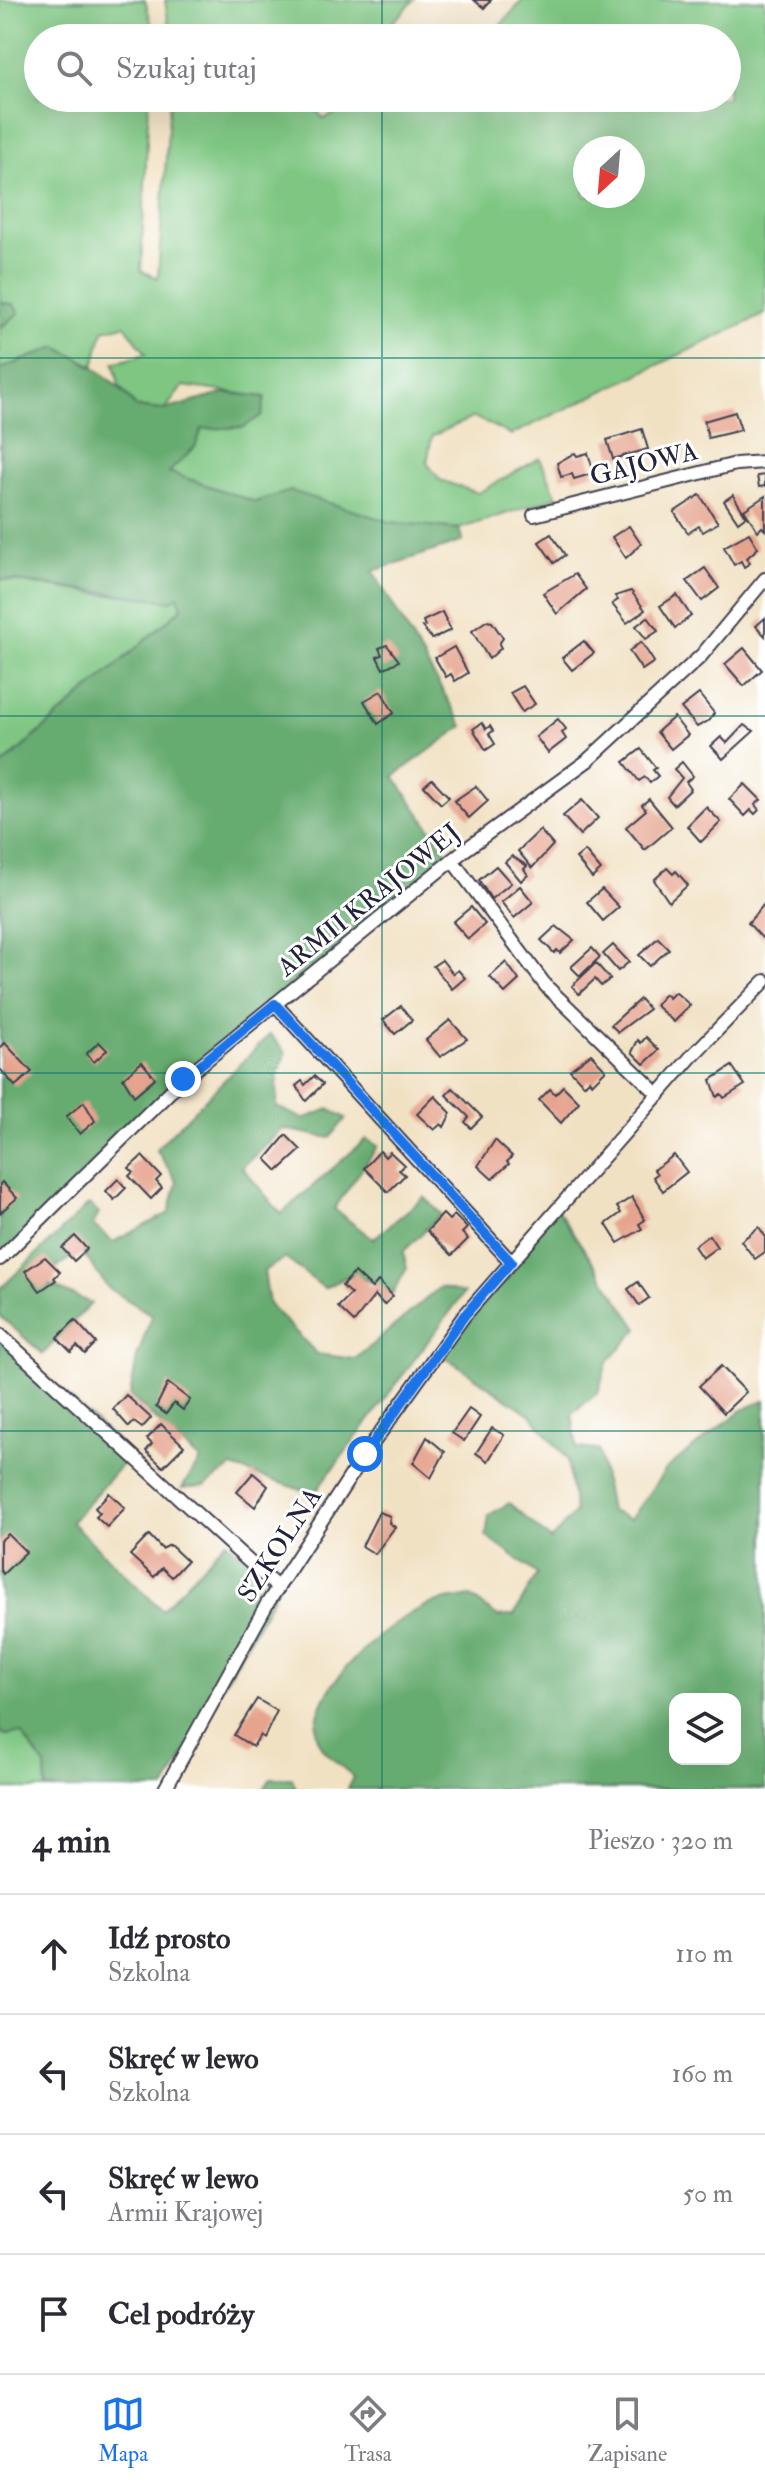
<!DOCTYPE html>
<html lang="pl">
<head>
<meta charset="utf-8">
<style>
  body { margin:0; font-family:"IM FELL Double Pica",serif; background:#f2f2f3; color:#2b2b33 }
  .controls { position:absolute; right:24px; bottom:24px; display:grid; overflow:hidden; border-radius:16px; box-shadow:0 8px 32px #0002 }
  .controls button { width:72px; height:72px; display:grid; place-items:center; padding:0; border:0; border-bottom:2px solid #e1e1e2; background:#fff; color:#2b2b33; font:40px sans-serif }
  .compass { position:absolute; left:573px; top:136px; width:72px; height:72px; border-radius:50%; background:#fff; box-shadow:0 8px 32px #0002; rotate:206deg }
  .stop { position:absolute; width:24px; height:24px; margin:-18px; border:6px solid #1a73e8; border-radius:50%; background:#fff }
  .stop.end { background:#1a73e8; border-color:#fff; box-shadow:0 2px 8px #0008 }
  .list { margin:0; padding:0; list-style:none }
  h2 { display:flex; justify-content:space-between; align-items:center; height:104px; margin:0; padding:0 32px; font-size:34px }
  h2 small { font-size:26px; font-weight:400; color:#7c7c81 }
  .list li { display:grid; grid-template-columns:52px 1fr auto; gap:24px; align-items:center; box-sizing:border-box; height:120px; padding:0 32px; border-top:2px solid #e1e1e2 }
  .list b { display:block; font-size:30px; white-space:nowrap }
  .list p { margin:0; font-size:26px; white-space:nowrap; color:#7c7c81 }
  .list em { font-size:26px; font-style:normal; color:#7c7c81 }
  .icon { flex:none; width:44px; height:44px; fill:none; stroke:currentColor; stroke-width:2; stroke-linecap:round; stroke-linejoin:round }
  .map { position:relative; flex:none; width:765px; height:1789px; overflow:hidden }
  .search { position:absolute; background:#fff; box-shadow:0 8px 32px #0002; left:24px; right:24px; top:24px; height:88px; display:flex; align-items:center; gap:20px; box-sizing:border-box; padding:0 28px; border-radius:44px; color:#7c7c81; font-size:30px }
  .sheet { height:584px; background:#fff }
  nav { display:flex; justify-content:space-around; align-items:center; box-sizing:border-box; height:112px; border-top:2px solid #e1e1e2; background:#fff; font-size:22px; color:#7c7c81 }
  nav a { display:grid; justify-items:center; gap:4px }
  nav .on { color:#1a73e8 }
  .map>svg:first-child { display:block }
</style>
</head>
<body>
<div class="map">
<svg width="765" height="1789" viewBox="0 0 765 1789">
  <rect width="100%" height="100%" fill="#fff"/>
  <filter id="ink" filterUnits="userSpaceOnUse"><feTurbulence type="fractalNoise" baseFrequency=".0125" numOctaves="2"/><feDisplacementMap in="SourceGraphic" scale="16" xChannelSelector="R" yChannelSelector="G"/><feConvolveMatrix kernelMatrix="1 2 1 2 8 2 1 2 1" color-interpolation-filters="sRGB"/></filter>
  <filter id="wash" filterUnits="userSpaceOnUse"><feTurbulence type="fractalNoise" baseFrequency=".006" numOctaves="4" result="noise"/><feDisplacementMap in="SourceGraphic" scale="32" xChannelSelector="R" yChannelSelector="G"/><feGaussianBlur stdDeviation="1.8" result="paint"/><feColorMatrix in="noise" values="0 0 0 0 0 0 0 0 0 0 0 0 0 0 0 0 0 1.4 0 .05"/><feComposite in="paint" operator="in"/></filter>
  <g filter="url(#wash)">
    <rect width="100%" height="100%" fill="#f1e1c3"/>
    <g fill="#7ec682" stroke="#50745e" stroke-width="2" fill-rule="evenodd">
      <path d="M 0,0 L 145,0 L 152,25 L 152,38 L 38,38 L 38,98 L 149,98 L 141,271 L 158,278 L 170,98 L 323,98 L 314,108 L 324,119 L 367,98 L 727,98 L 727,38 L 489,38 L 523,0 L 765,0 L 765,314 L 511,435 L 474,417 L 432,436 L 427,463 L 440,480 L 478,493 L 540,458 L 557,497 L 459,529 L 390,522 L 291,491 L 255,502 L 168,472 L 195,447 L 202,429 L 244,427 L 265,397 L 183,386 L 164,411 L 136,407 L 119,385 L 114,363 L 146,354 L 125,325 L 103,330 L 94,366 L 56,347 L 0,369 L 0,328 L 19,313 L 13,304 L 0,303 ZM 585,148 L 633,148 L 633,196 L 585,196 Z"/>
      <polygon points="165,0 414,0 378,38 171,38"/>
      <polygon points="0,579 107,595 179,595 182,608 0,767"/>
      <polygon points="0,1730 5,1735 21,1733 45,1766 46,1789 0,1789"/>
    </g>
    <g fill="#66ab70" stroke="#446656" stroke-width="2" fill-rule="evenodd">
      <polygon points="0,303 13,304 19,313 0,328"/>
      <path d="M 56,347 C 89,363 114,378 136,407 L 164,410 L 225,393 L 265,397 L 262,415 L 244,427 L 202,429 L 195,447 L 169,472 L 255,502 L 291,491 L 390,522 L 459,529 L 463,541 L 373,571 L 463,726 L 394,776 L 452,860 L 183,1079 L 0,1259 L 0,767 L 182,608 L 178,596 L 171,601 L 0,579 L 0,369 Z"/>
      <polygon points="270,1034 286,1053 277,1078 277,1107 303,1119 329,1109 346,1118 330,1138 283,1129 242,1167 281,1214 366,1139 378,1146 334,1209 373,1239 424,1197 441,1214 403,1252 407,1268 393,1293 353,1274 324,1288 285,1258 264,1271 269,1304 317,1354 355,1359 440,1287 464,1293 314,1494 232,1467 205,1486 182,1488 200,1460 130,1396 137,1357 152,1315 108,1288 81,1250 39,1280 91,1303 43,1354 0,1316 0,1289 89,1204 99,1213 93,1225 113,1242 169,1213 177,1182 156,1149"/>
      <path d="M 557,1209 L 638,1329 L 607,1363 L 598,1393 L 572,1413 L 577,1448 L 599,1450 L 610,1511 L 630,1519 L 667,1468 L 742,1410 L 765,1400 L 765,1789 L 348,1789 L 354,1777 C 344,1768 329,1758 322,1747 C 292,1701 390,1619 428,1605 C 441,1600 456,1599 470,1596 L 498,1617 L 514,1615 L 537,1574 L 486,1536 L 489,1515 L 509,1503 L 551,1540 L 575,1512 L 567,1459 L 532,1416 L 438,1352 ZM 675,1699 L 735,1699 L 735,1759 L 675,1759 Z"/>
      <polygon points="0,1335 131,1454 71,1522 162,1610 226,1541 278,1588 165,1789 46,1789 45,1766 21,1733 5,1735 0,1730"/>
      <polygon points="271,1778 292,1778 296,1789 264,1789"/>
    </g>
    <g id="blocks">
      <g fill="#e6a48f">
        <polygon points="474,0 491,0 484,8"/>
        <polygon points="735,412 741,430 708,438 704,421"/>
        <polygon points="642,429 648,449 613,459 607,440"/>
        <polygon points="575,453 577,456 588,453 594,473 574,479 572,474 561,477 557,463"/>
        <polygon points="765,475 765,486 759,487 757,476"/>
        <polygon points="700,495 718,523 703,532 699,526 688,533 674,512"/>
        <polygon points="733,495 746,516 738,522 724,501"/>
        <polygon points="765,496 765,530 762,527 758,531 744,510"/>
        <polygon points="629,526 641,544 626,558 612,537"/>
        <polygon points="749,533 758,548 747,558 750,563 744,567 741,561 734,565 724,547"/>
        <polygon points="551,534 565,555 554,563 539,542"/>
        <polygon points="705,568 719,588 702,601 687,581"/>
        <polygon points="575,574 586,589 557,614 543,593"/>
        <polygon points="631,591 645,610 627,623 612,604 618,600 615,596"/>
        <polygon points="677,595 691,616 675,628 660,606"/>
        <polygon points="442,612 451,630 432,639 422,627 425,626 423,621"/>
        <polygon points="648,617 658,631 646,639 636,626"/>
        <polygon points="765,618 765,636 756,626"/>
        <polygon points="486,621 492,622 503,638 499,644 501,648 489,659 472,631"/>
        <polygon points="584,641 594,653 572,670 562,658"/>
        <polygon points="641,642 654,662 642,670 629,651"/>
        <polygon points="387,645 399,661 383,669 377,657 382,655 379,648"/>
        <polygon points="454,647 468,673 455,681 451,674 446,677 435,658"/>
        <polygon points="744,648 762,670 744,686 725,664"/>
        <polygon points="523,686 535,704 522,712 510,693"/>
        <polygon points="381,691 394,713 378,724 364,701"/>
        <polygon points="699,694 714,713 710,720 697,727 681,708"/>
        <polygon points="674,717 688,735 671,749 657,732"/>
        <polygon points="558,719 566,729 562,733 566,739 548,753 536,737"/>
        <polygon points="482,723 486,729 490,726 493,731 489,734 495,744 486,750 473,729"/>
        <polygon points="744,725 754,731 723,759 711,746 721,737 727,743"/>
        <polygon points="641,749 656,768 653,770 658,776 650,783 645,777 639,781 624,762"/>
        <polygon points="682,762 693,776 686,782 691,789 674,805 667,797 682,778 674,769"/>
        <polygon points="432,779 449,797 441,804 424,786"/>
        <polygon points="745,784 761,800 755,805 759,810 755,814 751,810 745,816 729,799"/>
        <polygon points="476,786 488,801 469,818 454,801"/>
        <polygon points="649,799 672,827 645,850 626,827 646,810 642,805"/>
        <polygon points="582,800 598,818 580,835 563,816"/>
        <polygon points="706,807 721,822 701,842 687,826"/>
        <polygon points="540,830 553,845 532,868 518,851"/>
        <polygon points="585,851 601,870 592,878 576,858"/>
        <polygon points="512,856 527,866 524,869 528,875 521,881 505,862"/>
        <polygon points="496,866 511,883 491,899 479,880"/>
        <polygon points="667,868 673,874 676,871 688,885 669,902 654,880"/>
        <polygon points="520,886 533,902 514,918 501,902"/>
        <polygon points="602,889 619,907 603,921 587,902"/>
        <polygon points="765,903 765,936 762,938 748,923"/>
        <polygon points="471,907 485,924 468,939 453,922"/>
        <polygon points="556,926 574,940 560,953 557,950 554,953 541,940"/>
        <polygon points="658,938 669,949 650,966 639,955"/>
        <polygon points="613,945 629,962 618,971 603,954"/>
        <polygon points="592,948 600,957 580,976 571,967"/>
        <polygon points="442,960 453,974 458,970 465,978 452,989 433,966"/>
        <polygon points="506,962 519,980 505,993 490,977"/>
        <polygon points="596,963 610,979 601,986 595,979 579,994 572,986"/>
        <polygon points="675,992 690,1005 674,1022 655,1005 665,994 669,998"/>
        <polygon points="640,999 649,1009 618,1032 611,1025"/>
        <polygon points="401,1006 412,1020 395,1034 383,1020"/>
        <polygon points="450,1020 467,1039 440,1057 426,1040"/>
        <polygon points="646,1037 659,1050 644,1064 632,1052 638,1040 641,1043"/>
        <polygon points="99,1042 107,1050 94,1062 86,1054"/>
        <polygon points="5,1043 32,1072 15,1086 0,1069 0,1048"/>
        <polygon points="591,1054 606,1070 592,1084 589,1080 584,1085 570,1070"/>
        <polygon points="142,1062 155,1078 134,1096 123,1078"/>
        <polygon points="732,1066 745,1085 724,1098 721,1094 717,1097 711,1080"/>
        <polygon points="314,1076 323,1084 306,1101 296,1086 302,1081 305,1085"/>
        <polygon points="563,1086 579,1102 561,1123 539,1100 550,1089 555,1094"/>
        <polygon points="453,1088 482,1117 471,1128 465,1122 469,1117 446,1095"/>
        <polygon points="435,1096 451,1113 444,1127 441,1124 434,1130 417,1114"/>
        <polygon points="84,1102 95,1121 80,1134 66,1117"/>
        <polygon points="286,1135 301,1150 278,1171 266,1159"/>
        <polygon points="495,1140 512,1156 507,1162 509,1164 492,1179 478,1166"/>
        <polygon points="380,1151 385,1157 390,1152 404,1165 399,1170 405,1175 388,1192 364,1168"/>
        <polygon points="674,1155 687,1172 663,1191 653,1177 657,1174 654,1170"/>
        <polygon points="142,1156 161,1176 156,1181 162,1188 151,1199 129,1176 133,1172 129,1168"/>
        <polygon points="118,1179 126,1188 114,1200 106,1191"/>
        <polygon points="2,1182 17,1198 0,1213 0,1184"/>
        <polygon points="632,1197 645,1220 639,1224 642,1229 618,1243 606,1224 621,1213 617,1207"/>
        <polygon points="443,1214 449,1220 454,1215 467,1228 462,1233 468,1239 452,1255 427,1231"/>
        <polygon points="759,1227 765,1236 765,1252 755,1259 741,1241"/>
        <polygon points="709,1235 717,1247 702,1258 694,1246"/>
        <polygon points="75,1236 87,1249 74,1261 62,1248"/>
        <polygon points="45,1257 60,1272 54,1278 56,1280 40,1291 25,1271"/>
        <polygon points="355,1272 372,1288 378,1281 393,1296 384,1305 375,1295 354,1322 338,1307 351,1294 342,1286"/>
        <polygon points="638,1282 649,1298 639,1305 628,1289"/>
        <polygon points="75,1320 96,1343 85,1354 77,1346 71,1352 57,1338"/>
        <polygon points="721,1366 746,1392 724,1413 699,1386"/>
        <polygon points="168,1383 190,1400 183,1410 174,1403 166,1414 156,1407"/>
        <polygon points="126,1395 151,1418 142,1428 134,1422 129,1427 113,1409"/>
        <polygon points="469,1409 480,1417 464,1441 452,1433"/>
        <polygon points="161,1424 184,1446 163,1467 146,1451 152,1444 147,1439"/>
        <polygon points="492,1428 504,1435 488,1461 476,1453"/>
        <polygon points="427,1437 445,1452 431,1478 413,1463"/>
        <polygon points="253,1473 268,1486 255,1507 237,1492"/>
        <polygon points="109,1493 125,1508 107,1527 96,1517 100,1513 95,1508"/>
        <polygon points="379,1512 390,1516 389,1523 395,1527 375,1554 362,1546"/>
        <polygon points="8,1534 26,1552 3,1574 0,1570 0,1541"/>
        <polygon points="149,1535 162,1549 170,1545 187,1561 172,1577 162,1568 154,1577 130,1555"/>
        <polygon points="257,1699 277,1711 264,1738 260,1735 253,1747 234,1735"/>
      </g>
    </g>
  </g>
  <g filter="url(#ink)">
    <use href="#blocks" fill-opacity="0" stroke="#413f4f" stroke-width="2"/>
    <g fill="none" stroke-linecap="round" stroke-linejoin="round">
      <defs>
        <g id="street">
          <polyline points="534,515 736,464 765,462"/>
          <polyline points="452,860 546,986 659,1095"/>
          <polyline points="275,1004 511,1262"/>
          <polyline points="0,1259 183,1079 462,852 587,761 701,656 765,579"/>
          <polyline points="0,1335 278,1588"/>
          <polyline points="165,1789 267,1604 365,1454 464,1316 691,1057 765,981"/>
        </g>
      </defs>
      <use href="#street" stroke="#413f4f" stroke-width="16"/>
      <use href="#street" stroke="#fff" stroke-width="12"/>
    </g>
  </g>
  <g fill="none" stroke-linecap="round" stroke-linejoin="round" filter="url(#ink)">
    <polyline stroke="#1a73e8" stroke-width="10" points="183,1079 275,1004 511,1262 464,1316 365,1454"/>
  </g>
  <path fill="none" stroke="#0f766e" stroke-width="2" stroke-opacity="0.55" d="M 382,0 L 382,38M 382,98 L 382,1789M 0,358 L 765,358M 0,716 L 765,716M 0,1073 L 765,1073M 0,1431 L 765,1431"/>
  <g text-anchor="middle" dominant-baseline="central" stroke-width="6" stroke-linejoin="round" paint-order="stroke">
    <g font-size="26" fill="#22223b" stroke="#fff">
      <text transform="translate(644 464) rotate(-14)">GAJOWA</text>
      <text transform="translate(369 900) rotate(-39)">ARMII KRAJOWEJ</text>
      <text transform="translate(280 1545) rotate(-57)">SZKOLNA</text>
    </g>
  </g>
</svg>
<div class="controls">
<button><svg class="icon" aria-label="layers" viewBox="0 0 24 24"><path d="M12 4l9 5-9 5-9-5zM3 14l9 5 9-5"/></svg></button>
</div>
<svg class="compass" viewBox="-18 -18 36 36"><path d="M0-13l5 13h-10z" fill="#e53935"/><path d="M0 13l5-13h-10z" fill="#7c7c81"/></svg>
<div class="stop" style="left:365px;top:1454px"></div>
<div class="stop end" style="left:183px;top:1079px"></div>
<div class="search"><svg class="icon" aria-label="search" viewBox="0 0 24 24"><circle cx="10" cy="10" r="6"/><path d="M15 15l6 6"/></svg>Szukaj tutaj</div>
</div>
<section class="sheet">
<h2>4 min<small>Pieszo · 320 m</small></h2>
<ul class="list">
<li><svg class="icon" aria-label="ahead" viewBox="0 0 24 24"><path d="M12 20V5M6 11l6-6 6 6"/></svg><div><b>Idź prosto</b><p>Szkolna</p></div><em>110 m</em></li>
<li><svg class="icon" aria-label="left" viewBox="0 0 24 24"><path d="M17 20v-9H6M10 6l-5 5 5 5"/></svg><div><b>Skręć w lewo</b><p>Szkolna</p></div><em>160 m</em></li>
<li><svg class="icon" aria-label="left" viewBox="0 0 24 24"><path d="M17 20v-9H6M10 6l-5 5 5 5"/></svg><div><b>Skręć w lewo</b><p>Armii Krajowej</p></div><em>50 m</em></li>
<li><svg class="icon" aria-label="arrive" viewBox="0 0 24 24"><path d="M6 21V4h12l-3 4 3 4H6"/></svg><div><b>Cel podróży</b></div></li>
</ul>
</section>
<nav>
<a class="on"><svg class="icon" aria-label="map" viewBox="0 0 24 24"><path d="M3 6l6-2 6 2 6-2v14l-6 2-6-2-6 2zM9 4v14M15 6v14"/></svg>Mapa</a>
<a><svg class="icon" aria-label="directions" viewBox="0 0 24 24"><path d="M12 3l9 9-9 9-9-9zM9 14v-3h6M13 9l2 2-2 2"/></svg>Trasa</a>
<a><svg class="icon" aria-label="saved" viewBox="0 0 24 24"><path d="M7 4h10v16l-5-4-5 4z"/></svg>Zapisane</a>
</nav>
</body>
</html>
